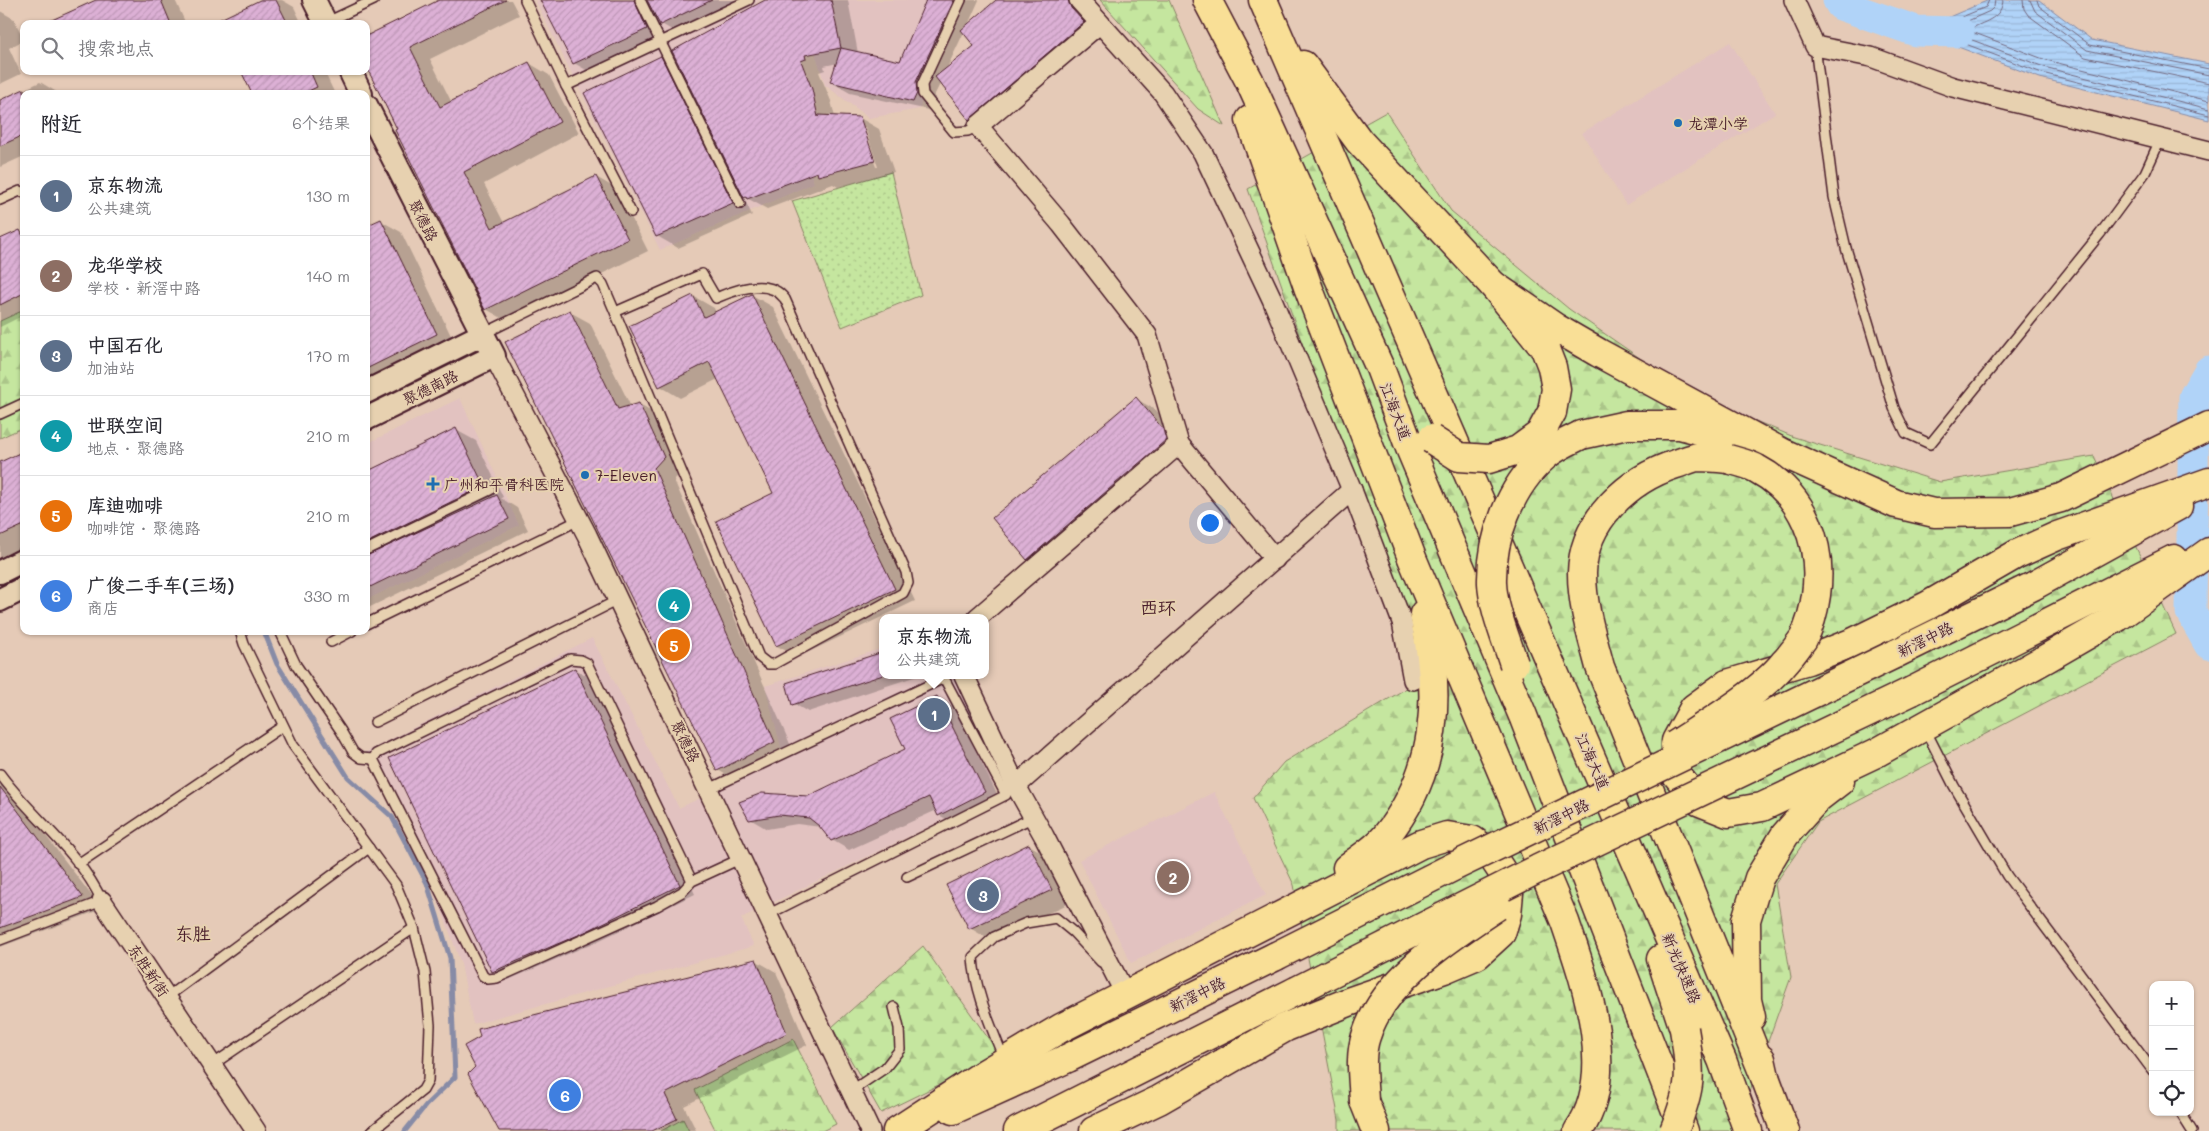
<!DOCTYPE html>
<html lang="zh">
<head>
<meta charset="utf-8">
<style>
  body { margin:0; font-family:Mali,"LXGW WenKai TC",sans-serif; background:#f2f2f3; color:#2b2b33 }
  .controls { position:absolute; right:15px; bottom:15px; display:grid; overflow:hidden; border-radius:10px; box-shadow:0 1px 4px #0004 }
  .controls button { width:45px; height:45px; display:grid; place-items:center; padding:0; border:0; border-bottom:1px solid #e1e1e2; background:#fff; color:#2b2b33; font:25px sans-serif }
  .you { position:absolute; left:1209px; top:522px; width:18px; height:18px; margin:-12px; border:4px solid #fff; border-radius:50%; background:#1a73e8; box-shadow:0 0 0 8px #1a73e833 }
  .badge { display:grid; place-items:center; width:32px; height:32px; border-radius:50%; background:#ea580c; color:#fff; font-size:16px; font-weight:700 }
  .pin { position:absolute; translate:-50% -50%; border:2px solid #fff; box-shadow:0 1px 5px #0006 }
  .popup { position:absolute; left:879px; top:614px; width:110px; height:65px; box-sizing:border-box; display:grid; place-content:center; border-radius:10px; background:#fff; filter:drop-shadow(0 1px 4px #0005); font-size:16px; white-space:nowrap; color:#7c7c81 }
  .popup b { font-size:19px; color:#2b2b33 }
  .popup::after { content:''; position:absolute; left:50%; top:100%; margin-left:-10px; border:10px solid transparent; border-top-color:#fff }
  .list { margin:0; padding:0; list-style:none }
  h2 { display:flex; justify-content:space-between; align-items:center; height:65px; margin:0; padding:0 20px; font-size:21px }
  h2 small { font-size:16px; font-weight:400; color:#7c7c81 }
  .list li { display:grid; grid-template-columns:32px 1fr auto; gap:15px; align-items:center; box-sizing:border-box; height:80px; padding:0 20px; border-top:1px solid #e1e1e2 }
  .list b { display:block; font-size:19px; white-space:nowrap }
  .list p { margin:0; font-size:16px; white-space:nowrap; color:#7c7c81 }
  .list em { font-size:16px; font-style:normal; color:#7c7c81 }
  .icon { flex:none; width:28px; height:28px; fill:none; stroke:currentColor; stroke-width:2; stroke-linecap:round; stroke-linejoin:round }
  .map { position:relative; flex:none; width:2209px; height:1131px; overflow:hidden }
  .search { position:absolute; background:#fff; box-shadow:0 1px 4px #0004; left:20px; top:20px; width:350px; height:55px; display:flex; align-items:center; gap:12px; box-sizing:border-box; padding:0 18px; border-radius:10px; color:#7c7c81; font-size:19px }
  .panel { position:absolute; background:#fff; box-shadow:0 1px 4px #0004; left:20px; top:90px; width:350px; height:545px; border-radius:10px }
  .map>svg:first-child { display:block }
</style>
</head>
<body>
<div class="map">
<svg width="2209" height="1131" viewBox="0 0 2209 1131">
  <defs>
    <pattern id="forest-firs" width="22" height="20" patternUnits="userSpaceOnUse" patternTransform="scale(1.25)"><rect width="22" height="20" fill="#c5e69f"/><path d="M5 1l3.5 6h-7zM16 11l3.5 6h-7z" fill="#abc589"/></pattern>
    <pattern id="garden-dots" width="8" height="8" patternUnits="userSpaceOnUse" patternTransform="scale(1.25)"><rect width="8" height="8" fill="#c5e69f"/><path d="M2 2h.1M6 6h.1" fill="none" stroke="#abc589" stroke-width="1.8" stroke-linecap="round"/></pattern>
    <pattern id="water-rules" width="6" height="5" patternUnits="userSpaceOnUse" patternTransform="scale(1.25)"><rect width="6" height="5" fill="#b0d3f8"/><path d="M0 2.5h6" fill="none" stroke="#99b5d5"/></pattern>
    <pattern id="building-hatch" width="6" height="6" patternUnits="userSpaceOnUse" patternTransform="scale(1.25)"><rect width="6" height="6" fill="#dcb0d5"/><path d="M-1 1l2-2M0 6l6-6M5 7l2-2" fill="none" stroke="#be97b7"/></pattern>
  </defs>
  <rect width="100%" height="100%" fill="#e5cab7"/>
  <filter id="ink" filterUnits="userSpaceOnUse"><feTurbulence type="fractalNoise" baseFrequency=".02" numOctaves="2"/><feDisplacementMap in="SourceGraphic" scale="10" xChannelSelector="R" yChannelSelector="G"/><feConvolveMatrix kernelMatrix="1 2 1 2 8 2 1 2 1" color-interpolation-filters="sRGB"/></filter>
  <g filter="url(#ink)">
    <g fill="#e2c2c0">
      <polygon points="535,0 761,0 755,4 814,183 660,250"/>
      <polygon points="799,0 964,0 925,83 920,109 869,118 825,85"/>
      <polygon points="1730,42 1775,113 1626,205 1582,133"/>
      <polygon points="460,398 519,525 366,600 366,444"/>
      <polygon points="592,638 679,808 784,759 765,686 883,648 883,675 958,675 996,794 741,918 754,946 473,1024 461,964 441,908 396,812 364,753"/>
      <polygon points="1214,792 1266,895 1131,963 1079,860"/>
    </g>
    <g fill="url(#forest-firs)" stroke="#888265">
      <polygon points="1100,0 1169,0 1224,126 1198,109"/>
      <polygon points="1386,112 1451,211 1569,309 1693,395 1794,437 1940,482 2094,456 2176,634 1818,822 1775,884 1791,977 1736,1131 1339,1131 1339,1120 1294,885 1253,798 1284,762 1420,680 1248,189"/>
      <polygon points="24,310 24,427 0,438 0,321"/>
      <polygon points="923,946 1000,1055 881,1113 832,1027"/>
      <polygon points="793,1039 836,1124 822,1131 716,1131 695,1090"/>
      <polygon points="683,1119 689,1131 661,1131"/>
    </g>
    <polygon fill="url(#garden-dots)" stroke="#888265" points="891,172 921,295 842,327 792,201"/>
    <polygon fill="url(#water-rules)" stroke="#878ba6" points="1989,0 2039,0 2092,40 2209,64 2209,120 2040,78 1916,31"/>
    <g fill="#0003" fill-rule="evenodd">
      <polygon points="100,0 175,0 186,24 69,24"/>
      <polygon points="263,0 282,0 294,7 302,24 220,24"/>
      <polygon points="441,0 511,0 519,15 430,59 452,103 529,63 549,75 579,133 484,184 504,223 596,177 617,189 648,251 507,321 486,309 366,63"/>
      <polygon points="541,0 749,0 682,36 658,22 667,41 595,75 574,63"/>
      <path d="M 768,0 L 848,0 L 858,53 L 900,62 L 928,0 L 979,0 L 967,27 L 998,0 L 1082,0 L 1102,34 L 989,130 L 970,119 L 941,82 L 935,94 L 935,105 L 933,111 L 850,93 L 831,82 L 838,63 L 824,66 L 825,70 L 819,72 L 831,101 L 835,117 L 860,118 L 879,129 L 894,172 L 838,187 L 833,184 L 767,209 L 743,196 L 752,215 L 678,248 L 657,236 L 661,58 L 683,71 ZM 964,32 L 976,46 L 946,70 ZM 862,127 L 865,127 L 878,167 L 876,167 Z"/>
      <polygon points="0,11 14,19 24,40 9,48 21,74 0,84"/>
      <polygon points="243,71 324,71 335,94 254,94"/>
      <polygon points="40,82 60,94 24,94 24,156 0,167 0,101"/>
      <polygon points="381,221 401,232 456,346 366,390 366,228"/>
      <polygon points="20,231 24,234 24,315 0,327 0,241"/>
      <polygon points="752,295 773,307 915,601 798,657 777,646 717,522 774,494 718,379 680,398 660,386 693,296 714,308 716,313"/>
      <polygon points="570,312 590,323 631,407 638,404 659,416 684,469 674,480 794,753 738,782 718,770"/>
      <polygon points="1136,399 1156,410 1183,442 1186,452 1048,571 1028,559"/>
      <polygon points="456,430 476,441 503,497 501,498 517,508 528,530 366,609 366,474"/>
      <polygon points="24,452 24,546 0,557 0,463"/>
      <polygon points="883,653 883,675 920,675 808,712 794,704"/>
      <polygon points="575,669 591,678 695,894 598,941 508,980 493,971"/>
      <polygon points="937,697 954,707 1001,802 956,825 939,815 937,810 849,850 832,840 821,827 797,824 767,829 750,819 809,797 907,750"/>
      <polygon points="0,776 102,909 0,947"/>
      <polygon points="1029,845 1050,857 1072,902 990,940 970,928"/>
      <polygon points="755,960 776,972 807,1045 684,1106 696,1130 500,1131 477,1068 482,1037"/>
    </g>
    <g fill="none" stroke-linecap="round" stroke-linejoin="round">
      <g stroke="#73677d" stroke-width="1">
        <polyline points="1989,0 1986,7 1935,28 1934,32 2042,73 2209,115"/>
        <polyline points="1995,0 1994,7 1990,11 1952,28 1951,32 2044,67 2209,109"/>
        <path d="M 2003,0 C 2002,18 1986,21 1972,28 L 1972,32 L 2046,60 L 2209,101"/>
        <polyline points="2023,0 2024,9 2028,15 2085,57 2209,83"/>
        <polyline points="2030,0 2035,11 2087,50 2209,75"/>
        <polyline points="2037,0 2039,6 2090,45 2209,69"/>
      </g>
      <polyline stroke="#878ba6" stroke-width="5" points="264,631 277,664 348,777 392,817 427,883 450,958 455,1077 426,1105 405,1131"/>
      <g stroke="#b0d3f8" stroke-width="31">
        <polyline points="1838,0 1841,5 1916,31 1959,32"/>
        <polyline points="2209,371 2194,397 2191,612 2209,644"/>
      </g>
    </g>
    <g fill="url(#building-hatch)" stroke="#4a1f2b">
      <polygon points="96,0 161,0 171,24 43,24"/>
      <polygon points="260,0 276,0 288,24 210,24"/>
      <polygon points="439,0 506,0 410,47 440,107 529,62 560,122 464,172 492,228 596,176 628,239 485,310 395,130 397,129 366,66 366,36"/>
      <polygon points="540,0 634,0 647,29 573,64"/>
      <polygon points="647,0 712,0 660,25"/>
      <polygon points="765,0 831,0 841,48 805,55 806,59 801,61 812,89 818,117 819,115 860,117 875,161 818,176 817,172 747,199 746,197 744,198 672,51"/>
      <polygon points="926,0 954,0 916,82 917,93 913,102 830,82 841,48 900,61"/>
      <polygon points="996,0 1068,0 1071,8 1084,22 969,120 935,77 974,46 961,30"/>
      <polygon points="661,56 733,203 656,237 584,93"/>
      <polygon points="241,71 310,71 317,87 302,94 252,94"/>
      <polygon points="24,89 24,135 0,146 0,100"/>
      <polygon points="381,219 437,334 366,369 366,226"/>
      <polygon points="20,230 24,238 24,293 0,305 0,239"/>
      <polygon points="752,294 895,589 776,646 716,521 773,493 709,362 659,387 629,326 693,295 704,317"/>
      <polygon points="570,310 618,409 639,403 664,457 654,468 775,742 717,771 505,342"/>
      <polygon points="1136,397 1163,429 1166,440 1027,560 992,518"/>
      <polygon points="456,428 484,486 366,543 366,472"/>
      <polygon points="24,451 24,525 0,536 0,462"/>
      <polygon points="497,495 509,519 366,589 366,556"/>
      <polygon points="883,652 883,675 792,705 786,683"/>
      <polygon points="575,668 680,885 583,933 492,972 389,758"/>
      <polygon points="937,696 985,792 938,816 929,797 831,841 819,826 809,818 779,815 749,820 739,802 762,793 808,796 905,749 890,719"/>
      <polygon points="0,787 83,897 0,928"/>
      <polygon points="1029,844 1052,890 969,929 946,885"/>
      <polygon points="756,959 787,1033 665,1094 677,1119 652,1131 499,1131 468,1074 475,1067 464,1046 480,1037 478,1029"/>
    </g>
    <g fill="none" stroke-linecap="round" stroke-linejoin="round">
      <defs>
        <g id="service">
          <polyline points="525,0 566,86 631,212"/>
          <polyline points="640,0 740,204"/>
          <polyline points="961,0 922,85 923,94 954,132 968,131 978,126"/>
          <polyline points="325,23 374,0"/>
          <polyline points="1815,46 1834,197 1846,248 1894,408 1906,433 1930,444 2100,234 2145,173 2161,138"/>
          <polyline points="566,86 749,0"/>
          <polyline points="0,200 20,191 24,193"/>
          <path d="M 483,334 L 597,278 L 603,284 L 615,312 L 702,274 L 716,298 C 736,289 769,277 785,299 L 906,572 L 908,583 L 903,593 L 774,664 L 768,664 L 759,657 L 615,312"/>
          <polyline points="0,414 24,403"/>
          <polyline points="366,550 490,490"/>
          <polyline points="366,624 579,520"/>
          <polyline points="240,631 244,644 293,745 396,885 414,928 425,972 430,1025 428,1081 423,1090 372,1131"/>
          <polyline points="280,631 296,665 341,731 353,752 361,758 373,759"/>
          <polyline points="331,642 352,631"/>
          <polyline points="375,722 618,600"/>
          <polyline points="1925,729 1954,786 2007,876 2153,1071"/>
          <path d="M 0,774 C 32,818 79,851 102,901 L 0,940"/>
          <polyline points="709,789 944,678 1006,795 769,914"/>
          <polyline points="78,864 283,726"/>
          <polyline points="907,877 1034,817"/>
          <polyline points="692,881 587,663 581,660 570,659 376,754 373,759 483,976 488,979 497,978 657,906 682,892 692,881 742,858"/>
          <polyline points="167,997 369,848"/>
          <path d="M 1004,1059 C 991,1026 975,992 973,957 L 994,937 L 1026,923 L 1056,918 L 1073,932 L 1101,962"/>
          <polyline points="212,1065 414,928"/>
          <polyline points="851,1091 885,1068 900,1049 899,1028 894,1007"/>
          <polyline points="2180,1112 2192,1131"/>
        </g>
        <g id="minor">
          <polyline points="1079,0 1163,93 1203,153 1272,299 1352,490"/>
          <polyline points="1794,0 1815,46 1871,57 1953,87 2209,151"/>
          <polyline points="494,356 587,535 870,1131"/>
          <polyline points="1179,444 1275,559"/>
          <polyline points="977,618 1179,444 1147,335 1061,224 978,126 1099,24"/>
          <polyline points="964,675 1016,786 1044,836 1119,982 1128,994"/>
          <polyline points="1016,786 1352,490 1402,622 1413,680"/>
          <polyline points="102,901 256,1131"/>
        </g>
        <g id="tertiary">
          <polyline points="314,0 326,24"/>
          <polyline points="350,71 361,94"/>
          <polyline points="366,105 494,356 366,419"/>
          <polyline points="366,392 483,334"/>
          <polyline points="0,572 24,560"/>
          <polyline points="0,600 24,588"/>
        </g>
        <g id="trunk">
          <polyline points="1207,0 1249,80 1380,368 1410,448 1523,716 1684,1131"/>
          <polyline points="1263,0 1722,1060 1748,1131"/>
          <polyline points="1303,65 1359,141 1493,285 1545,349 1552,367 1556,389 1552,412"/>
          <path d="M 1250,120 L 1308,287 L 1412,558 L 1565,922 C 1585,981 1619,1074 1578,1131"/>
          <polyline points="1493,285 1556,328 1599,353 1783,453 1896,504 1934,513 2010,512 2061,498 2209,426"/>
          <polyline points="1581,435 1627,425 1680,425 1736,440"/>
          <path d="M 1728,459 C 1718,458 1708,457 1698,457 C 1691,458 1683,462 1676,464 C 1629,479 1583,520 1582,573 C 1582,606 1592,636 1600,667 L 1765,1077"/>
          <polyline points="2209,482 2057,536 2017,554 1927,606 1854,642 1808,660 1727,684 1694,708 1676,741 1676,774 1698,801 1728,813 1762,807 1876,753 2047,658 2118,617 2209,552"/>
          <polyline points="1895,654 2033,586 2178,506"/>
          <polyline points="1912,691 2174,559"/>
          <path d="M 1347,868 C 1360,858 1376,849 1386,836 C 1439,770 1441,694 1424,614"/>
          <polyline points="1661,959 1684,1029"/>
          <polyline points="1751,1017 1747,1000 1746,920 1759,878 1785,835 1818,798 1840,781"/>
          <polyline points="1761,1059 1765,1077 1785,1131"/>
          <polyline points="1364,1101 1376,1131"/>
          <polyline points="953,1110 1068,1058 1276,956"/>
          <polyline points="897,1131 987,1072 1061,1028 1421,844 1447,836 1472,840 1489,852 1501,870 1509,893 1507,914 1501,933 1477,955 1444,969 1351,1001 1286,1027 1159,1100 1094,1131"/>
          <polyline points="1018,1131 1296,991"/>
        </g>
      </defs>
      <use href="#service" stroke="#4a1f2b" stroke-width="12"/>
      <use href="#minor" stroke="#4a1f2b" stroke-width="22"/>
      <use href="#tertiary" stroke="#4a1f2b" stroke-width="26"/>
      <use href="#trunk" stroke="#4a1f2b" stroke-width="31"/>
      <use href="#service" stroke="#e7d1b0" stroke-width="9"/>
      <use href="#minor" stroke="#e7d1b0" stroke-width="19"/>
      <use href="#tertiary" stroke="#e7d1b0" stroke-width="22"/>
      <use href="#trunk" stroke="#f9df96" stroke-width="28"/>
      <defs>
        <g id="trunk-bridge">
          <polyline points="1431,439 1459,457 1489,459 1518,450 1540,434 1552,412"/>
          <path d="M 1514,664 C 1506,639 1493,608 1492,583 C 1491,538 1510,486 1545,456 C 1555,447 1569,441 1581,435"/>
          <path d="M 1675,745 C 1707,724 1760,693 1784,663 C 1791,656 1797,647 1803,639 C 1810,626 1814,610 1816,595 C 1823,545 1804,494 1757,469 C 1749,464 1738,462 1728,459"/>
          <polyline points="1276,956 1451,868 1895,654"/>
          <polyline points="1296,991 1538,869 1912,691"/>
          <path d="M 1364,1101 C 1363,1080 1359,1056 1366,1036 C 1384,979 1449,938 1497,906"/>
          <path d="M 1674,1131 C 1691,1088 1692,1075 1684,1029"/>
        </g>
      </defs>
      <use href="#trunk-bridge" stroke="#4a1f2b" stroke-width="31" stroke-linecap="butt"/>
      <use href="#trunk-bridge" stroke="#f9df96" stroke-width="28"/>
    </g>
  </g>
  <g fill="#1f6fb2" stroke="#e7d1b0" stroke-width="2">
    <circle cx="1678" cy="123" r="5"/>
    <circle cx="585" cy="475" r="5"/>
    <path d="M430.5 476.5h5v5h5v5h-5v5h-5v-5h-5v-5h5z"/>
  </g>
  <g text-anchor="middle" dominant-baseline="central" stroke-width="4" stroke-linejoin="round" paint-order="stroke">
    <g font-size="15" fill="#4a1f2b" stroke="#e7d1b0" text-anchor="start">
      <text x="1688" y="123">龙潭小学</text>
      <text x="595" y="475">7-Eleven</text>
      <text x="444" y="484">广州和平骨科医院</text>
    </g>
    <g font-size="15" fill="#4a1f2b" stroke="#e7d1b0">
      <text transform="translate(424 220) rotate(63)">聚德路</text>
      <text transform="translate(430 387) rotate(-26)">聚德南路</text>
      <text transform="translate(1396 411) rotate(69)">江海大道</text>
      <text transform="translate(1925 639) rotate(-26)">新滘中路</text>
      <text transform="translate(686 741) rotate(64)">聚德路</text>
      <text transform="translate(1593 761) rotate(66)">江海大道</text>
      <text transform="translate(1561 816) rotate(-26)">新滘中路</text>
      <text transform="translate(1682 968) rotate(67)">新光快速路</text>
      <text transform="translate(149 970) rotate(56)">东胜新街</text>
      <text transform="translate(1197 994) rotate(-26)">新滘中路</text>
    </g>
    <g font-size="18" fill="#4a1f2b" stroke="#e7d1b0">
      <text x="1158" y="607">西环</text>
      <text x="193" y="933">东胜</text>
    </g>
  </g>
</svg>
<div class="controls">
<button>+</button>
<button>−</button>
<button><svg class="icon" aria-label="locate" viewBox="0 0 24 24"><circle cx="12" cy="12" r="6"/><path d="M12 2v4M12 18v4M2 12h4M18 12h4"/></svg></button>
</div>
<div class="you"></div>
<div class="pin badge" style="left:934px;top:714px;background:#5c6f8a">1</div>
<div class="popup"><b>京东物流</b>公共建筑</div>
<div class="pin badge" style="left:1173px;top:877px;background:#8d6e63">2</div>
<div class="pin badge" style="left:983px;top:895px;background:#5c6f8a">3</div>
<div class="pin badge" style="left:674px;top:605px;background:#0f9aa8">4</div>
<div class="pin badge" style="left:674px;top:645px;background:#e8710a">5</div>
<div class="pin badge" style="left:565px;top:1095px;background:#3f7fe0">6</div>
<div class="search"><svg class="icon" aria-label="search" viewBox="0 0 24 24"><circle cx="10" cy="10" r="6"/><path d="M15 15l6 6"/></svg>搜索地点</div>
<section class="panel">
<h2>附近<small>6个结果</small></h2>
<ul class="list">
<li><span class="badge" style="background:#5c6f8a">1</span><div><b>京东物流</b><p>公共建筑</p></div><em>130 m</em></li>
<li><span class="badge" style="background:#8d6e63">2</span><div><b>龙华学校</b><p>学校 · 新滘中路</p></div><em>140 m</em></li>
<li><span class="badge" style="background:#5c6f8a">3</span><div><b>中国石化</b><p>加油站</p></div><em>170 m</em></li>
<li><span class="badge" style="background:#0f9aa8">4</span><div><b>世联空间</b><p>地点 · 聚德路</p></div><em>210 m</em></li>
<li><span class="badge" style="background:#e8710a">5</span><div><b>库迪咖啡</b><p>咖啡馆 · 聚德路</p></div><em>210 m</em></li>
<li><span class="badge" style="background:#3f7fe0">6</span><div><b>广俊二手车(三场)</b><p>商店</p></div><em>330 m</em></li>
</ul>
</section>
</div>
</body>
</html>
